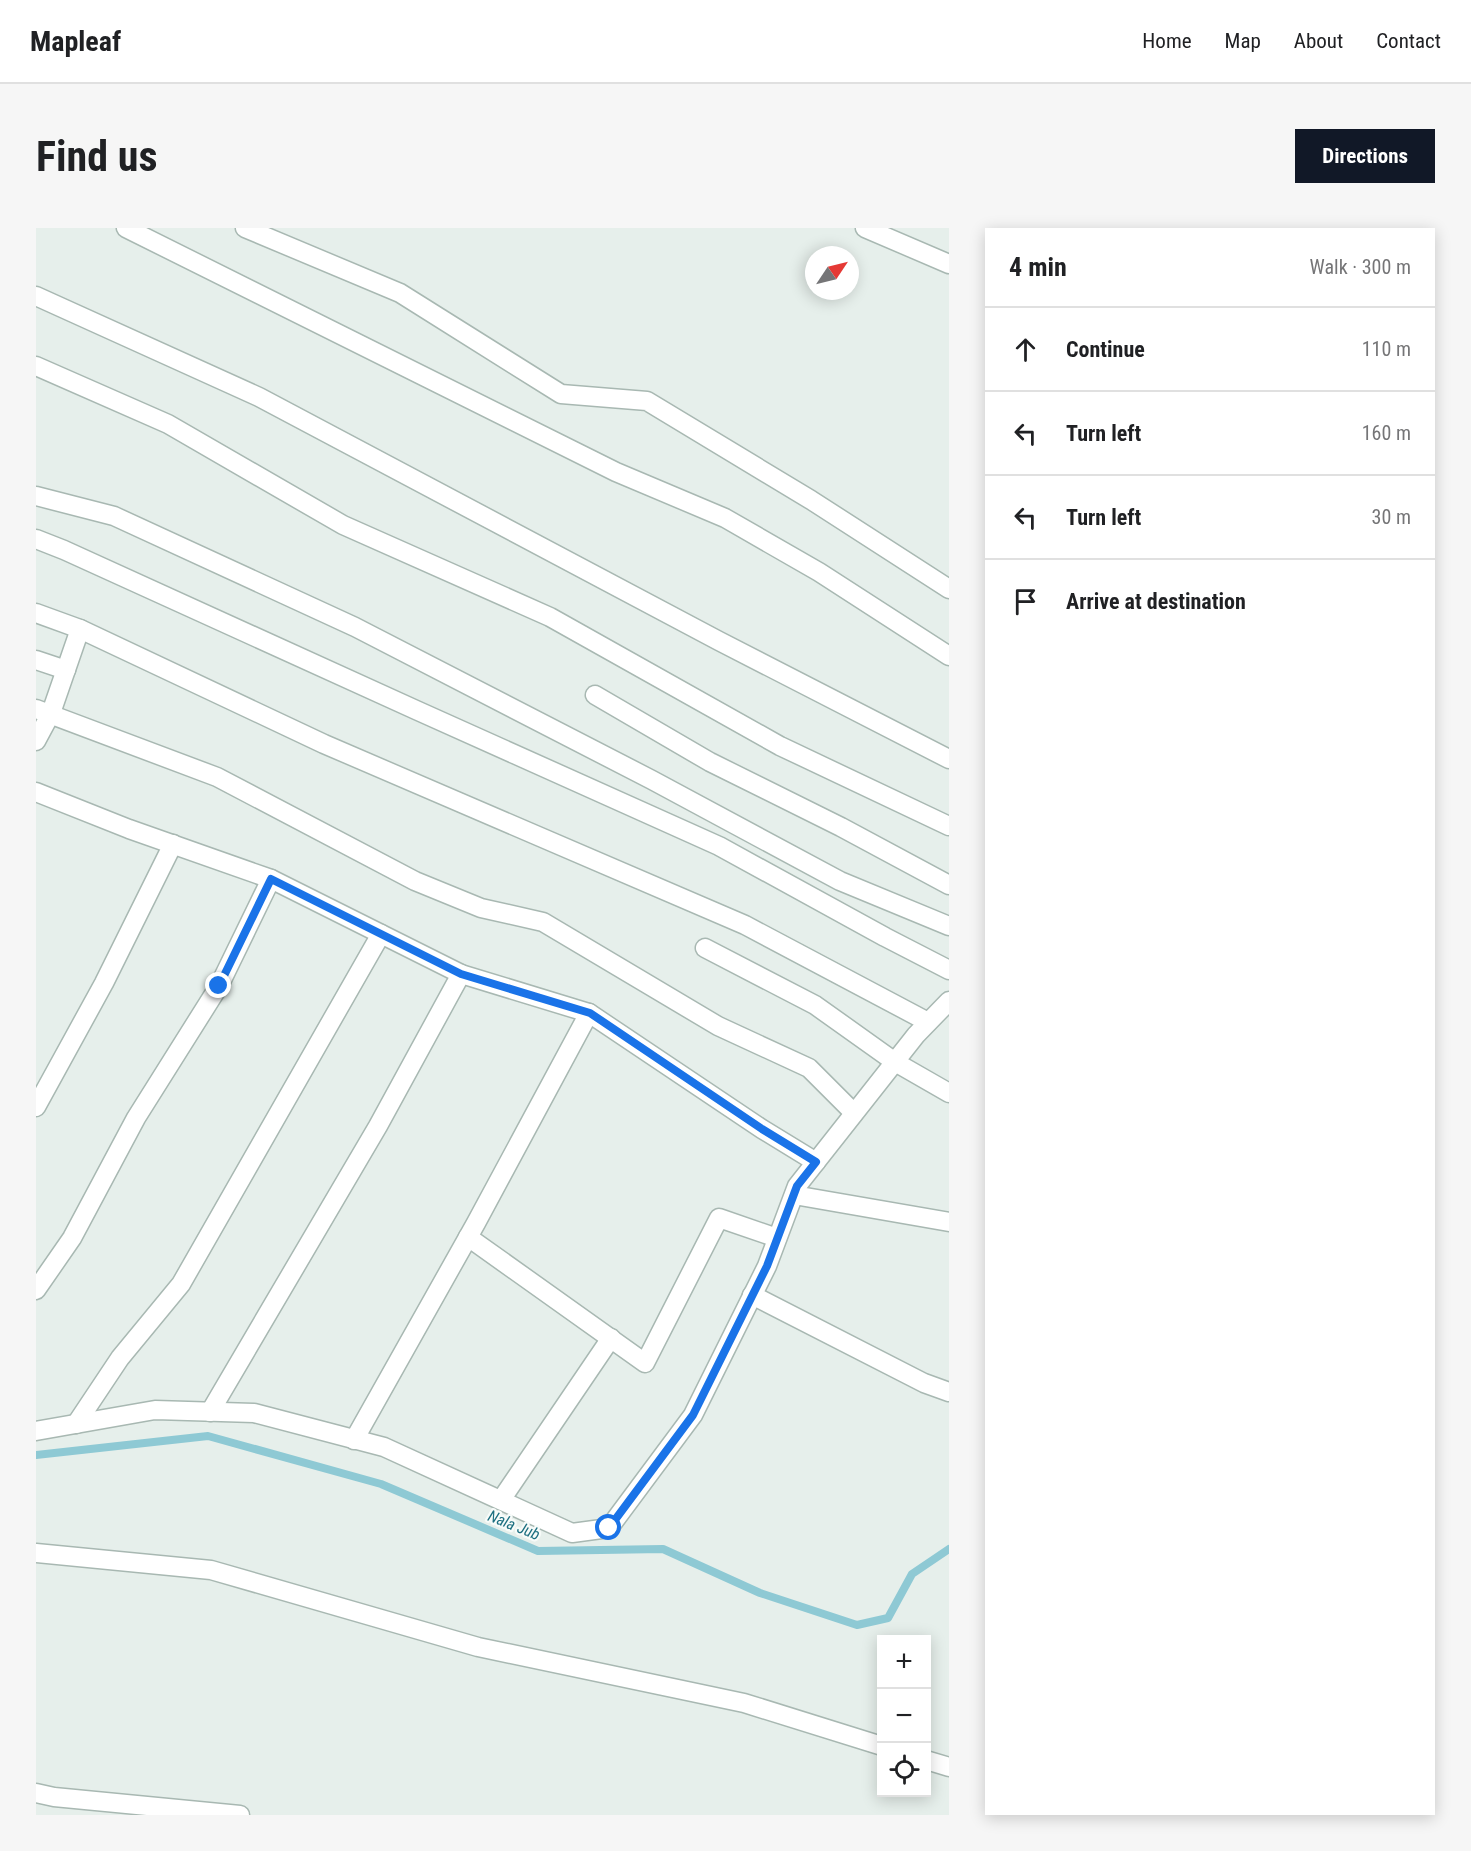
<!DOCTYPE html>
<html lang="en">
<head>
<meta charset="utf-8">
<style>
  body { margin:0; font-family:"Roboto Condensed",sans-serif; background:#f6f6f6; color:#202124 }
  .controls { position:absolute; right:18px; bottom:18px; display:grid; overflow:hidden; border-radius:0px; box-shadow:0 3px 15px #0003 }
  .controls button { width:54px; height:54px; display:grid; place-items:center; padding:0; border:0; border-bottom:2px solid #e0e0e0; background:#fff; color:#202124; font:30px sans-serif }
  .compass { position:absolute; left:769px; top:18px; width:54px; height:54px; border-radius:50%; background:#fff; box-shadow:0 3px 15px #0003; rotate:55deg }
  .stop { position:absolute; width:18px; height:18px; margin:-14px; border:4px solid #1a73e8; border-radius:50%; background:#fff }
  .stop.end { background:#1a73e8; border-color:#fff; box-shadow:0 2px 6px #0008 }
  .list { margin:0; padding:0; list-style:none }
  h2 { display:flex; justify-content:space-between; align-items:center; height:78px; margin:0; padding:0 24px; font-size:26px }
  h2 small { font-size:20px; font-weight:400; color:#757577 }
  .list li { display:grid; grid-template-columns:39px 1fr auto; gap:18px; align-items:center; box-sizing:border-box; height:84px; padding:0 24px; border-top:2px solid #e0e0e0 }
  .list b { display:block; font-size:22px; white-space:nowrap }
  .list em { font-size:20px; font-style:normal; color:#757577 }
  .icon { flex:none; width:33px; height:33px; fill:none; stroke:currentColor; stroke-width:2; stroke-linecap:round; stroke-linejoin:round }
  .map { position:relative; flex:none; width:913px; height:1587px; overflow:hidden; border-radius:0px }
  header { display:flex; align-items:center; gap:36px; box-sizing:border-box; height:84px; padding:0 30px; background:#fff; border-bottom:2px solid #e0e0e0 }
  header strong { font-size:28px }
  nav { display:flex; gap:33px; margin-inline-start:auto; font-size:21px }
  .intro { display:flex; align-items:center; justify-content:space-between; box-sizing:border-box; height:144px; padding:0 36px }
  h1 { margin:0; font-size:42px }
  .button { padding:15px 27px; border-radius:0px; background:#111827; color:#fff; font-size:21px; font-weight:700 }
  main { display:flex; gap:36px; padding:0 36px }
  aside { flex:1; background:#fff; border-radius:0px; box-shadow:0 3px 15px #0003 }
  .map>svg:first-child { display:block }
</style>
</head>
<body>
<header>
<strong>Mapleaf</strong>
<nav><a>Home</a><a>Map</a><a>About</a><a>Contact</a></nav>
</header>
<div class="intro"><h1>Find us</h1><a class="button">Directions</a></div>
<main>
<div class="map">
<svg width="913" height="1587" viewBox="0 0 913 1587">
  <rect width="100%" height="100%" fill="#e6efeb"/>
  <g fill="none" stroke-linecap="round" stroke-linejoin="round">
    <polyline stroke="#8ec9d4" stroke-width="8" points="0,1227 172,1208 345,1256 502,1323 627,1321 724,1365 821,1397 852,1390 876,1346 913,1321"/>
    <defs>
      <g id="street">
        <polyline points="90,0 580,244 689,290 783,344 913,428"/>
        <polyline points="209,0 364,65 525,166 611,173 775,272 913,361"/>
        <polyline points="829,0 913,36"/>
        <polyline points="0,68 223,169 683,413 913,531"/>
        <polyline points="0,138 132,196 307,297 514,389 744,518 913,598"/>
        <polyline points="0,268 78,288 319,399 616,552 804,653 913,698"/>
        <polyline points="0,311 28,322 380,482 683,618 849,709 913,742"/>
        <polyline points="0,385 44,401 288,516 709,697 892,794"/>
        <polyline points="0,432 30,442"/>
        <polyline points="559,467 674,534 805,599 913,657"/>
        <polyline points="0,481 181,549 379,653 445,680 507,694 682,798 773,840 818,885"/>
        <polyline points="0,513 15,485 44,401"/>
        <polyline points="0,564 93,601 235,651 425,746 553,785 726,901 780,934"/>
        <polyline points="669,720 779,777 859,834 913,865"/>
        <polyline points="0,879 68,755 137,616"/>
        <polyline points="758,967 913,994"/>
        <polyline points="432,1009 609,1135 683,990 741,1010"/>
        <polyline points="0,1062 36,1010 100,890 183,758 235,651"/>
        <polyline points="716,1067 888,1155 913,1164"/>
        <polyline points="174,1184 342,898 425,746"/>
        <polyline points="40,1196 84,1130 145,1056 345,706"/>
        <polyline points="0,1203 119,1182 218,1185 348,1219 536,1305 573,1300 657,1187 731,1038 761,958 880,807 913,773"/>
        <polyline points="318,1212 440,995 553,785"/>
        <polyline points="465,1272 575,1110"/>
        <polyline points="0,1325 175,1342 442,1419 708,1475 846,1518"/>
        <polyline points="890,1532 913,1539"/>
        <polyline points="0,1565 18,1569 204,1587"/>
      </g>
    </defs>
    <use href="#street" stroke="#a8b8b2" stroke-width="21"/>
    <use href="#street" stroke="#fff" stroke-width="18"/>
  </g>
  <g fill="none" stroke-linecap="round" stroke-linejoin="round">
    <polyline stroke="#1a73e8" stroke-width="8" points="183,758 235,651 425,746 554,785 726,901 780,934 761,958 731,1038 657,1187 573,1300"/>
  </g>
  <g text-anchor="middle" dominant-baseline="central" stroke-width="4.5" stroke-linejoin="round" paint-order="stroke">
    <g font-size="16" font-style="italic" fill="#1c6f80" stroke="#f7fbf9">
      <text transform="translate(478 1297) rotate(22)">Nala Jub</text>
    </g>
  </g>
</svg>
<div class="controls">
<button>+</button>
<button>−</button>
<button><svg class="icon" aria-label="locate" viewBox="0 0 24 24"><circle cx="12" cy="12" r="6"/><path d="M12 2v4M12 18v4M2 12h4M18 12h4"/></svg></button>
</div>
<svg class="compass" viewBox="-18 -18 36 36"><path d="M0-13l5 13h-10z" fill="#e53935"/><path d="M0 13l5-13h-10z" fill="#757577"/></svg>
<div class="stop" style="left:573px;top:1300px"></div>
<div class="stop end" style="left:183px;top:758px"></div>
</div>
<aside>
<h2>4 min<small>Walk · 300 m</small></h2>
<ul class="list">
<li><svg class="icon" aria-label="ahead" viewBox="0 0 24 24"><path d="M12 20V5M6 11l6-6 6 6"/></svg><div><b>Continue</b></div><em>110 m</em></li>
<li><svg class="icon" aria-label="left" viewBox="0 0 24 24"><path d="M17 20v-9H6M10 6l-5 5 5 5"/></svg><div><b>Turn left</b></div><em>160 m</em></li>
<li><svg class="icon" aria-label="left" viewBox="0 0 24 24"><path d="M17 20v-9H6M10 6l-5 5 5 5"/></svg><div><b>Turn left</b></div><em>30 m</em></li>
<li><svg class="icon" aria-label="arrive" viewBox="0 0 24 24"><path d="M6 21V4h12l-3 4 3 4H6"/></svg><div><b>Arrive at destination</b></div></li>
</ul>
</aside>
</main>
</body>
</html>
